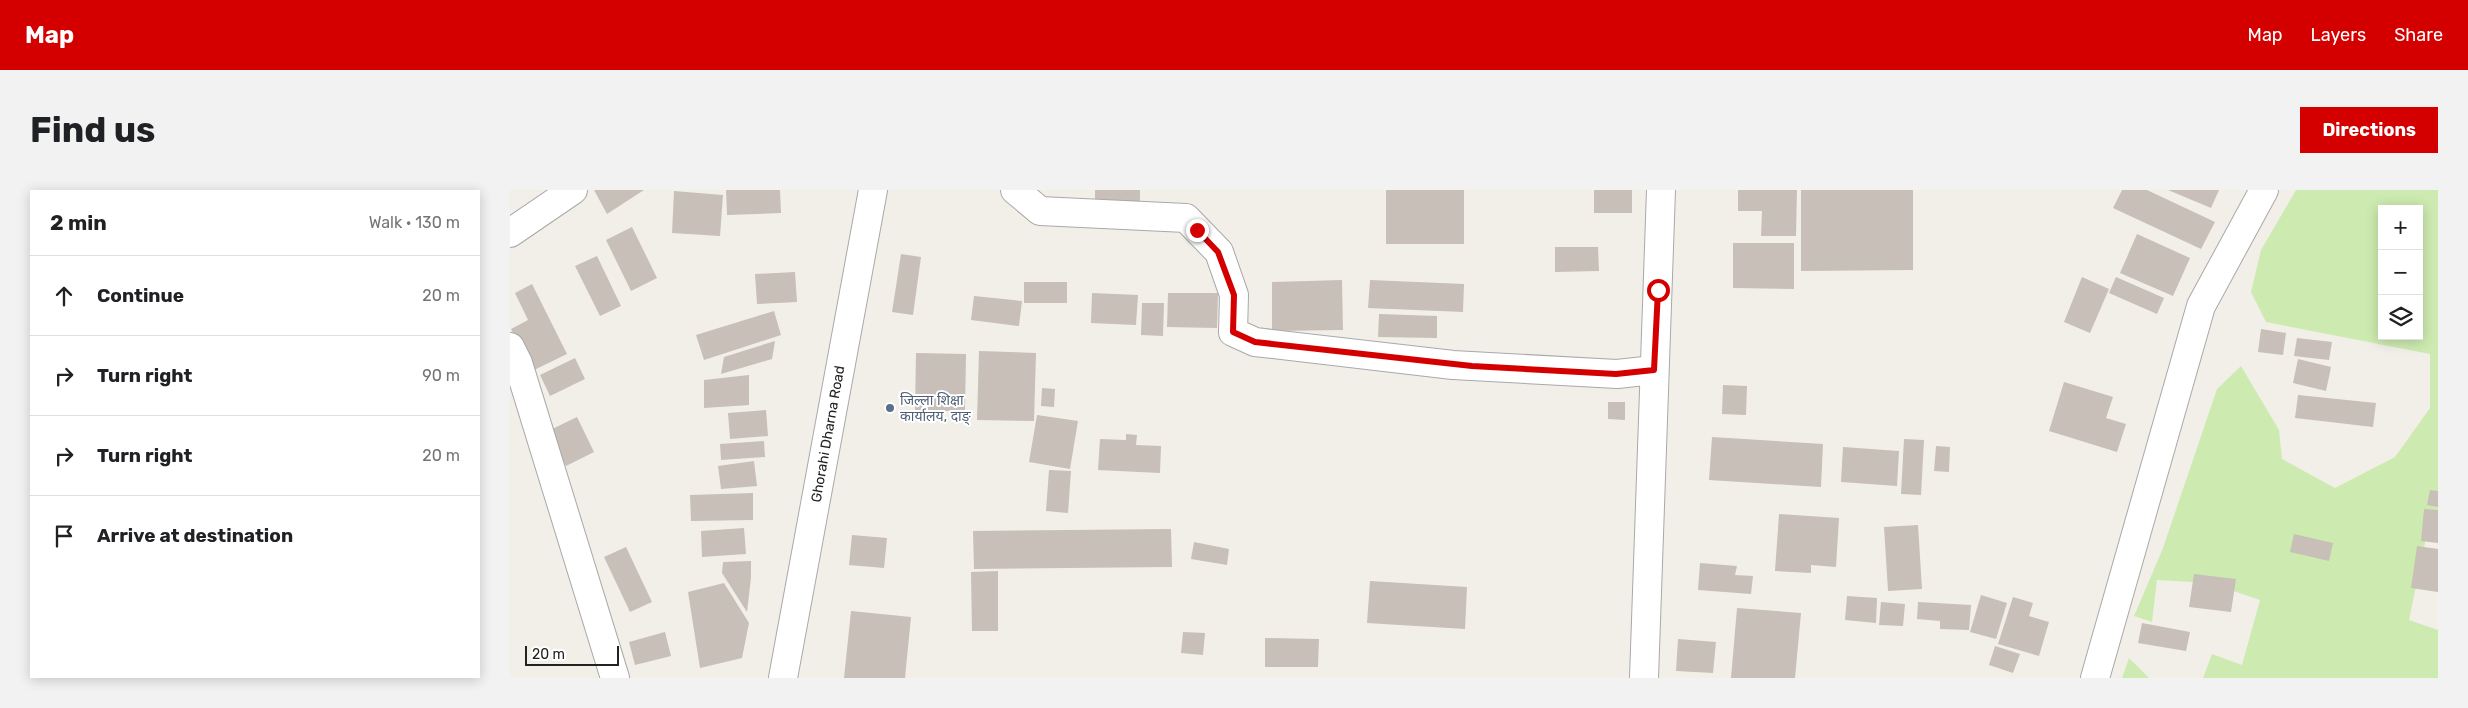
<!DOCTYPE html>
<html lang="en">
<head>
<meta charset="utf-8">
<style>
  body { margin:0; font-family:Rubik,"Noto Sans Devanagari",sans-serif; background:#f2f2f2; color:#202124 }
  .controls { position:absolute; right:15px; top:15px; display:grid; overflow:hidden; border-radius:0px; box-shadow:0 2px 12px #0003 }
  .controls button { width:45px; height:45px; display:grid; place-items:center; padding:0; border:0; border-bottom:1px solid #e0e0e0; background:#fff; color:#202124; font:25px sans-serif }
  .scale { position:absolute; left:15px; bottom:12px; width:94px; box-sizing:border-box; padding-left:5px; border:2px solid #222; border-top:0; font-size:14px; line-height:18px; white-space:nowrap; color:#222; -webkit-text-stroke:4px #fff; paint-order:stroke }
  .stop { position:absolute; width:15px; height:15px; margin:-11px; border:4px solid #d40000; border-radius:50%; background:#fff }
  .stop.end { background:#d40000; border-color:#fff; box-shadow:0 1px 5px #0008 }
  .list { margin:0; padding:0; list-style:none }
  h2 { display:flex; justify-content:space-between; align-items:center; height:65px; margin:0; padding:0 20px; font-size:21px }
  h2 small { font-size:16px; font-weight:400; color:#757577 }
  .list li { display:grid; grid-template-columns:32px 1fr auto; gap:15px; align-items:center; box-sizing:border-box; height:80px; padding:0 20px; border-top:1px solid #e0e0e0 }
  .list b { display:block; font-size:19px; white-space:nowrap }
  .list em { font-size:16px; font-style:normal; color:#757577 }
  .icon { flex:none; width:28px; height:28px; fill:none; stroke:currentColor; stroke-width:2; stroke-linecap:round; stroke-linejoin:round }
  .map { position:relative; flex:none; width:1928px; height:488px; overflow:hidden; border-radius:0px }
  header { display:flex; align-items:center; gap:30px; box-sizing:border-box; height:70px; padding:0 25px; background:#d40000; color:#fff }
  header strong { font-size:24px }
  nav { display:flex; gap:28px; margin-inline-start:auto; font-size:18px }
  .intro { display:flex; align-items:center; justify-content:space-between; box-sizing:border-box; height:120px; padding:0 30px }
  h1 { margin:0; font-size:35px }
  .button { padding:12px 22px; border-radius:0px; background:#d40000; color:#fff; font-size:18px; font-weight:700 }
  main { display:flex; gap:30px; padding:0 30px }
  aside { flex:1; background:#fff; border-radius:0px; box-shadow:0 2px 12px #0003 }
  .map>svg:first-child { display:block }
</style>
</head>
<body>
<header>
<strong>Map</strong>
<nav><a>Map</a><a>Layers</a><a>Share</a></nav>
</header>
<div class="intro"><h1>Find us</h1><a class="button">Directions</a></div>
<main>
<aside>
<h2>2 min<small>Walk · 130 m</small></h2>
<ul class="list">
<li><svg class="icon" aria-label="ahead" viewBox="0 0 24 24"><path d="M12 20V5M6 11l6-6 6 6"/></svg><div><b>Continue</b></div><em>20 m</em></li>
<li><svg class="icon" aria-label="right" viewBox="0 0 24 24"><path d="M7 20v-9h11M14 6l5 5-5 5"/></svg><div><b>Turn right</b></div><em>90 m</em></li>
<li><svg class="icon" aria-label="right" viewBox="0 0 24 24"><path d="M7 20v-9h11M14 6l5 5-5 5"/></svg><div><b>Turn right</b></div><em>20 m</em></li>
<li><svg class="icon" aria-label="arrive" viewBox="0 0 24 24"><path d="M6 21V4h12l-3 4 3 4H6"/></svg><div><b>Arrive at destination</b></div></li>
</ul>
</aside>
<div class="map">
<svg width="1928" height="488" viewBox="0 0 1928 488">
  <rect width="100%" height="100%" fill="#f2efe9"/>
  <g fill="#cdebb0" fill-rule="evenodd">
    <path d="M 1786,0 L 1928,0 L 1928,339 L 1918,338 L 1899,430 L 1928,440 L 1928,488 L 1693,488 L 1702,464 L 1732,475 L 1750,410 L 1700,393 L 1647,390 L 1642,432 L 1624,426 L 1653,358 L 1707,199 L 1731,176 L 1769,240 L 1772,269 L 1825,298 L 1885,267 L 1920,218 L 1920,164 L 1756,132 L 1741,102 L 1751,60 ZM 1872,19 L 1909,19 L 1909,146 L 1872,146 Z"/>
    <polygon points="1619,468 1639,488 1612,488"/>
  </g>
  <g fill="#c7bfb8">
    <polygon points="84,0 134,0 97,24"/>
    <polygon points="216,0 270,0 271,23 217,25"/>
    <polygon points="585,0 630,0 630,11 585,12"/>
    <rect x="876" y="0" width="78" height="54"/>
    <rect x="1084" y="0" width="38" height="23"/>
    <polygon points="1228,0 1287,0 1286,46 1251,46 1252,21 1228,21"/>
    <polygon points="1291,0 1403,0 1403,80 1291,81"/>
    <polygon points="1612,0 1637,0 1705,32 1691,59 1603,18"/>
    <polygon points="1658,0 1709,0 1701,18"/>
    <polygon points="164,1 213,5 210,46 162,43"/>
    <polygon points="122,37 147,88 121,101 96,50"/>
    <polygon points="1627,44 1680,68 1663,106 1610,83"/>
    <polygon points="1223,53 1284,53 1284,99 1223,98"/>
    <polygon points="1045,57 1088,57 1089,81 1045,82"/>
    <polygon points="391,64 411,67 403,125 382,122"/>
    <polygon points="87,66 111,116 90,126 65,76"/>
    <polygon points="285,82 287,112 247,114 245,84"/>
    <polygon points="1572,87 1599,99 1580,143 1554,132"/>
    <polygon points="1606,87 1654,108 1647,124 1599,103"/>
    <polygon points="832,90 833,140 762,141 762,92"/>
    <polygon points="860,90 954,94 953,122 858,118"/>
    <rect x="514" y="92" width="43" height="21"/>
    <polygon points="22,94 57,164 22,181 1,139 18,130 5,103"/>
    <polygon points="582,103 628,105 626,135 581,133"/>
    <polygon points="658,103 708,103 707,138 657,137"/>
    <polygon points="464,106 512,111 509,136 461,130"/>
    <polygon points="632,113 654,113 653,146 631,145"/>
    <polygon points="264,121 271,145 194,170 186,145"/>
    <polygon points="869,124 927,126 927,148 868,147"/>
    <polygon points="1751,139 1776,143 1773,165 1748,162"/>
    <polygon points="1787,148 1822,152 1819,170 1784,166"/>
    <polygon points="265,151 262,169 211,184 214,167"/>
    <polygon points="469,161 526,163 524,231 467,230"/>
    <polygon points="406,163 456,164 455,221 405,221"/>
    <polygon points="65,168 75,189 40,206 30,185"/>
    <polygon points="1788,169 1821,177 1816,201 1783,193"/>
    <polygon points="239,185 239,215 194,218 194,190"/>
    <polygon points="1554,192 1603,207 1596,228 1616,234 1607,262 1539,241"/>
    <polygon points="1213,195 1237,196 1236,225 1212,224"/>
    <polygon points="532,198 545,199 544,217 531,216"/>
    <polygon points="1788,205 1866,213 1863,237 1785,228"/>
    <polygon points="1098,212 1115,212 1115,230 1098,229"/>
    <polygon points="256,220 258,246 220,249 218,223"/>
    <polygon points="527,225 568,231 560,279 519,272"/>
    <polygon points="67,227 84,262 56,276 38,241"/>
    <polygon points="616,244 627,245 626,255 651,256 650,283 588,280 590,249 616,250"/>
    <polygon points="1202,247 1313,254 1311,297 1199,290"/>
    <polygon points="1394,249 1414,250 1411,305 1391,304"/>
    <polygon points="254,251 255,267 211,270 210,254"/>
    <polygon points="1426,256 1440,257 1439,282 1424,281"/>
    <polygon points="1333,257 1389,261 1387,296 1331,292"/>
    <polygon points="244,271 247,296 211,299 208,276"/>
    <polygon points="539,280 561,281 558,323 536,321"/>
    <polygon points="1920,300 1928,301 1928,317 1917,315"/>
    <polygon points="243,303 243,330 181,331 180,305"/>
    <polygon points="1914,319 1928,320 1928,353 1911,351"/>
    <polygon points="1269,324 1329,328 1326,377 1301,375 1301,383 1265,381"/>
    <polygon points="1408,335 1412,399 1378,401 1374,337"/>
    <polygon points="234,338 236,364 192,367 191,341"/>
    <polygon points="661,339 662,377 464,379 463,341"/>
    <polygon points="1784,344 1823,353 1819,371 1780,362"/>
    <polygon points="342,345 377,348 374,378 339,375"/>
    <polygon points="684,352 719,359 717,375 681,369"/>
    <polygon points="1907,356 1928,359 1928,402 1901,398"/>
    <polygon points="116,357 142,412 120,422 94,367"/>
    <polygon points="241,371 241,388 237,422 212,383 213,372"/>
    <polygon points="1190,373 1227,376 1225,385 1243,386 1241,404 1188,400"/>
    <polygon points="488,381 488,441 462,441 461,382"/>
    <polygon points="1684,384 1726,389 1721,422 1679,417"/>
    <polygon points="860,391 957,397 955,439 857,433"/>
    <polygon points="214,393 239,433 232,468 190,478 178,402"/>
    <polygon points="1471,405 1497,413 1486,449 1460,442"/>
    <polygon points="1337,406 1367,408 1366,433 1335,430"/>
    <polygon points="1503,407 1523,413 1519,426 1539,432 1529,466 1488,454"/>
    <polygon points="1371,412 1395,414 1393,436 1369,435"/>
    <polygon points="1408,412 1461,415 1459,440 1430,439 1430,431 1407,429"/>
    <polygon points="1227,418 1291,423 1285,488 1221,488"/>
    <polygon points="341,421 401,427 395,488 334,488"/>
    <polygon points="1632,433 1680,442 1676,461 1628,453"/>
    <polygon points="155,442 161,466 125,475 119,452"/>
    <polygon points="673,442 695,443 693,465 671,463"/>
    <polygon points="755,448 809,449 808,477 755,477"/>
    <polygon points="1168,449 1206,452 1203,483 1166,481"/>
    <polygon points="1485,456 1510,464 1503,483 1479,475"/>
  </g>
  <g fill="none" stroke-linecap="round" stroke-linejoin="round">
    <defs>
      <g id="minor">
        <polyline points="505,0 530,21 676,28 709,62 724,105 723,142 745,152 943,175 1107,184 1144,180"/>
        <polyline points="0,43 63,0"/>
        <polyline points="0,157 8,173 105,488"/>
        <polyline points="273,488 363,0"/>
        <polyline points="1134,488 1151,0"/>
        <polyline points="1585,488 1691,116 1754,0"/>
      </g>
    </defs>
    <use href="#minor" stroke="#a9a9a9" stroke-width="30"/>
    <use href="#minor" stroke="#fff" stroke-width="28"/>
  </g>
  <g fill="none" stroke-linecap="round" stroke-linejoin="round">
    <polyline stroke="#d40000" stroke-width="6" points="687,40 708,62 724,105 723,142 745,152 962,176 1106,184 1144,180 1148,100"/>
  </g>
  <circle fill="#5c6f8a" stroke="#fff" stroke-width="2" cx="380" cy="218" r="5"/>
  <g text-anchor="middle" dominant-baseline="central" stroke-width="4" stroke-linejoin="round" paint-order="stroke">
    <g font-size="14" fill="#4e5e75" stroke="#fff" text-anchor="start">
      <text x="390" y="210">जिल्ला शिक्षा<tspan x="390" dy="16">कार्यालय, दाङ्</tspan></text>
    </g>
    <g font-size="14" fill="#222" stroke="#fff">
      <text transform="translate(318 244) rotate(-80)">Ghorahi Dharna Road</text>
    </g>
  </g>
</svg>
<div class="controls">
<button>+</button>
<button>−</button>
<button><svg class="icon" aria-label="layers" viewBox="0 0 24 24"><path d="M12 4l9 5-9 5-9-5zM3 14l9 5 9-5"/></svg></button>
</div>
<div class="scale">20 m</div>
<div class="stop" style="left:1148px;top:100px"></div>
<div class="stop end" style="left:687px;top:40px"></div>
</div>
</main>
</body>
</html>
